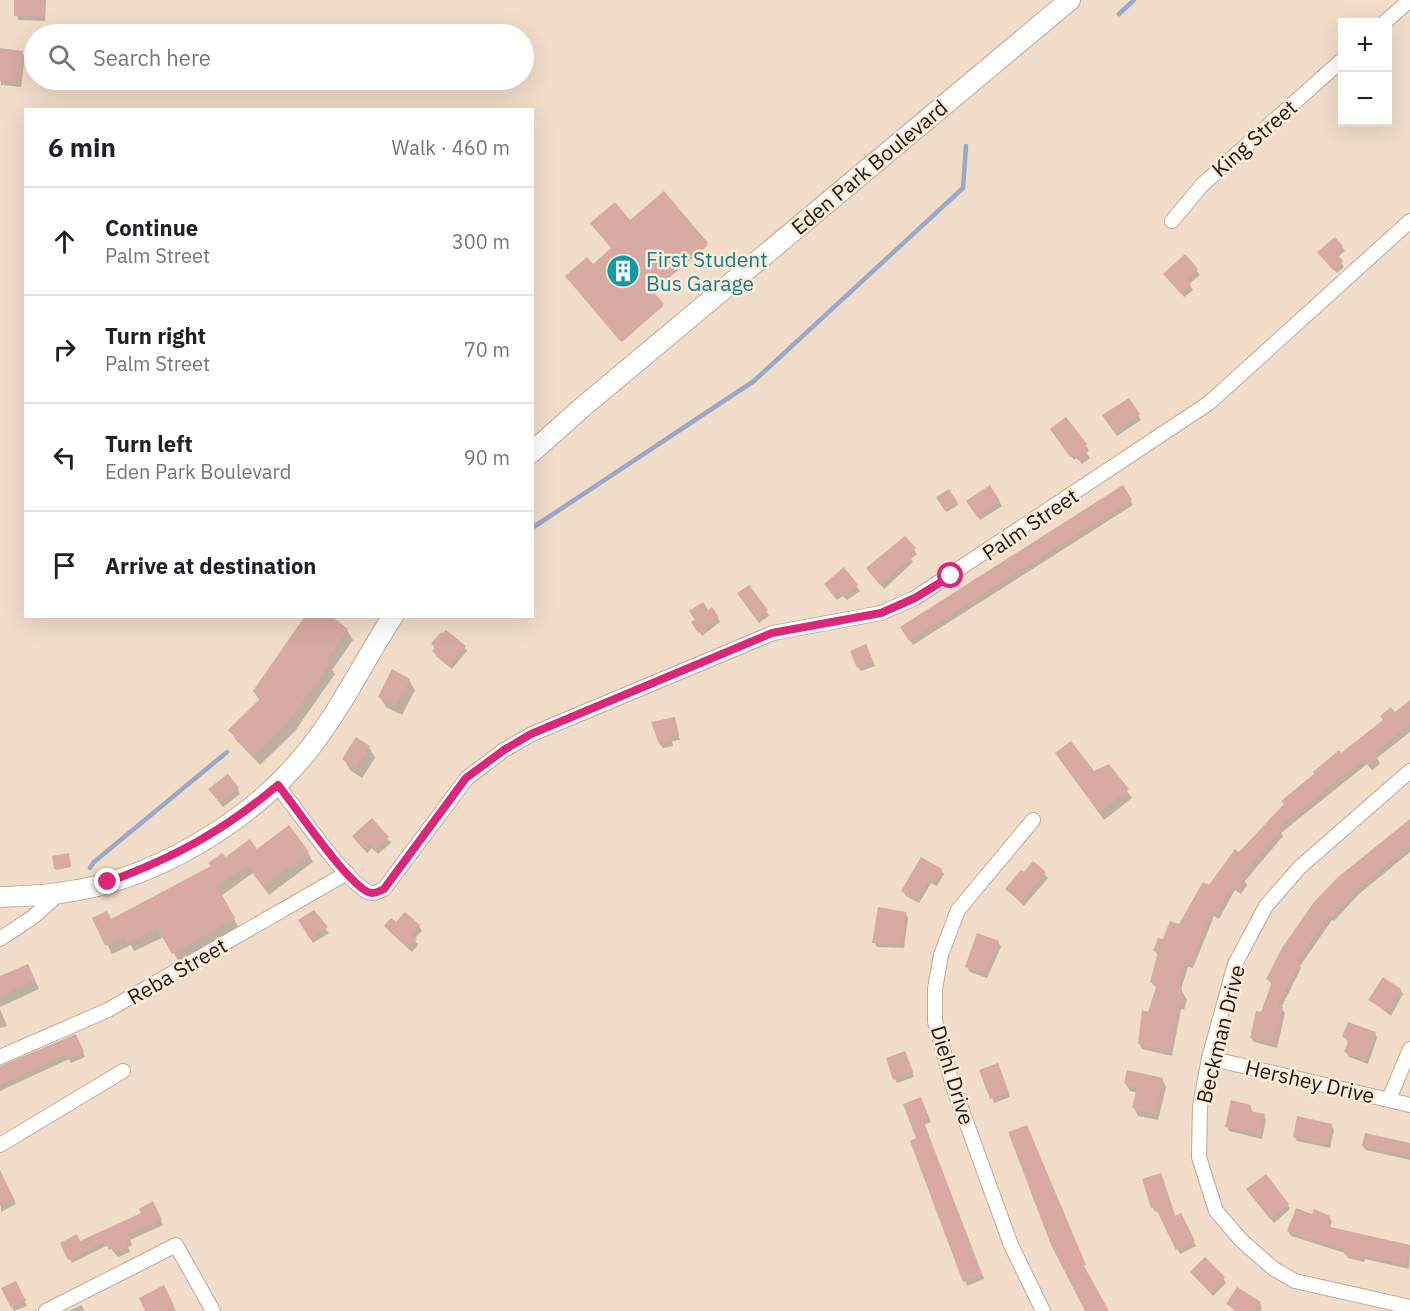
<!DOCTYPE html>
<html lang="en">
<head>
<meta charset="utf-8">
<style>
  body { margin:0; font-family:"IBM Plex Sans",sans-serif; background:#f2f2f2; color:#202124 }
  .controls { position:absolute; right:18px; top:18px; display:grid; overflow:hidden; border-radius:0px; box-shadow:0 6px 24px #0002 }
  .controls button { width:54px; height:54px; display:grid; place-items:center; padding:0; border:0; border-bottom:2px solid #e0e0e0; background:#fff; color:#202124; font:30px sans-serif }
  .stop { position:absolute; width:18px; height:18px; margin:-14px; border:4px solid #db2777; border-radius:50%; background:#fff }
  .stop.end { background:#db2777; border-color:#fff; box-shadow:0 2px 6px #0008 }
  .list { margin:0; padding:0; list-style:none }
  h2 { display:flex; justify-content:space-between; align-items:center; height:78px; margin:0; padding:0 24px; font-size:26px }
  h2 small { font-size:20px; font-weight:400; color:#757577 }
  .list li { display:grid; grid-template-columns:39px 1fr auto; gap:18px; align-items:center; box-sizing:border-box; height:108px; padding:0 24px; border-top:2px solid #e0e0e0 }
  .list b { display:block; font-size:22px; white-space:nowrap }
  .list p { margin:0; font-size:20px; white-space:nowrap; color:#757577 }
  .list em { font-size:20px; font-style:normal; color:#757577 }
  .icon { flex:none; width:33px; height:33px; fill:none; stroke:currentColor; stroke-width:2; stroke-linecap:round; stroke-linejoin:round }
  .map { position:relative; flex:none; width:1410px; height:1311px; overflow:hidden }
  .search { position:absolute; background:#fff; box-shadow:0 6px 24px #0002; left:24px; top:24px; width:510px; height:66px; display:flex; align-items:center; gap:15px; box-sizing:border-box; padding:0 21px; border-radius:33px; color:#757577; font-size:22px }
  .panel { position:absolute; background:#fff; box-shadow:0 6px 24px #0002; left:24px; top:108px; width:510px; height:510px; border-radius:0px }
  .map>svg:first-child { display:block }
</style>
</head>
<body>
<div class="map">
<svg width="1410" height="1311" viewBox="0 0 1410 1311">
  <rect width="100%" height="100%" fill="#f1ddca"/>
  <g fill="#0003">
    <polygon points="16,0 46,0 45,21 18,20"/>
    <polygon points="22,52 25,57 21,87 1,85 0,57"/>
    <polygon points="630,222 708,245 652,292 663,306 622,342 568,278 592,266 613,249"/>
    <polygon points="1342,247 1345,251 1338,257 1344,267 1337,273 1322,257"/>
    <polygon points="1185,256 1200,275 1189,284 1193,290 1184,297 1165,274"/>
    <polygon points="1128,400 1141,420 1117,436 1104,416"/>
    <polygon points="1066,419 1089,450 1086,452 1090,458 1082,464 1077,458 1074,460 1054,434"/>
    <polygon points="990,487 1002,506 980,520 968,502"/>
    <polygon points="1123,487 1133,505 913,645 902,627"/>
    <polygon points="949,491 958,505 947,512 938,498"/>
    <polygon points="905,538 917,554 911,559 913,562 884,589 867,569"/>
    <polygon points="844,570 860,591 847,600 843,596 837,600 828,588"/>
    <polygon points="741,598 766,611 769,616 759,623"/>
    <polygon points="712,609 720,622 702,636 693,623"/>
    <polygon points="328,616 347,630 353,640 332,670 335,674 295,731 260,765 236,740 230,730 260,701 254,692"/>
    <polygon points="433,644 464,646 467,651 452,669 436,656"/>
    <polygon points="868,650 875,666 861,671 858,667"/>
    <polygon points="409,680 415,690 402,715 386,707 380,697"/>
    <polygon points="1410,702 1410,732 1377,758 1380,764 1372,770 1367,764 1281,833 1283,836 1245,881 1247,885 1241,894 1235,890 1219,919 1214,916 1193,968 1188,967 1181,989 1187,1000 1184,1010 1181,1009 1172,1056 1142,1049 1139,1043 1157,988 1151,982 1159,957 1155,951 1180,926 1239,854 1340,755"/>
    <polygon points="674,718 680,740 672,741 673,746 663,748 660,744"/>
    <polygon points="357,739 369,747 375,758 362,778 350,770 344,759"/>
    <polygon points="1061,760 1094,773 1108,765 1132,798 1104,820"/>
    <polygon points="238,789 240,794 223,807 213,794"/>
    <polygon points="372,820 391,843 378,854 372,848 367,853 356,840"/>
    <polygon points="1410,820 1410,852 1359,894 1334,921 1332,920 1300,966 1301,968 1281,1008 1285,1013 1277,1048 1254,1042 1251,1038 1272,985 1268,979"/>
    <polygon points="257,851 308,853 313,862 269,895 253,873 221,896 239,928 179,962 164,937 134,951 131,945 112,954 94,918 111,921 225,859"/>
    <polygon points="69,857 71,867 56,870 55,868"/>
    <polygon points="1033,863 1048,878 1024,906 1007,889"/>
    <polygon points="941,870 944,874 937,886 931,883 919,903 906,896 903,891"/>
    <polygon points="313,912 329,933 313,943 300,921"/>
    <polygon points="905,913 908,918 904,948 877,947 874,942"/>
    <polygon points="396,924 419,926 422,931 414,939 418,945 412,952 385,927"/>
    <polygon points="998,942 1001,947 987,978 970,972 967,967"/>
    <polygon points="32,974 39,989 0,1007 0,985"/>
    <polygon points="1400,990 1403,994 1391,1016 1370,1000"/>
    <polygon points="0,1009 7,1026 0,1028"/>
    <polygon points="1375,1033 1377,1038 1368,1064 1349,1057 1346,1052 1350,1043 1344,1037"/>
    <polygon points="78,1040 85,1057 71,1063 69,1059 0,1091 0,1069"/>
    <polygon points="907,1057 914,1077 897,1083 895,1079"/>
    <polygon points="1000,1069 1010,1097 994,1103 981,1070"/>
    <polygon points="1162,1079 1166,1087 1158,1120 1138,1116 1134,1108 1138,1093 1130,1091 1125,1083"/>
    <polygon points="923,1103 931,1122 924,1125 984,1279 967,1286 918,1139"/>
    <polygon points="1250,1106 1253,1113 1264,1115 1266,1120 1262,1139 1229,1131 1227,1127"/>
    <polygon points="1331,1125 1334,1130 1330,1148 1297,1141 1294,1136"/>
    <polygon points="1410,1143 1410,1163 1410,1160 1366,1150 1363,1146"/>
    <polygon points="1163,1179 1176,1218 1180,1215 1196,1246 1180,1254 1158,1211 1155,1212 1153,1208"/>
    <polygon points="5,1183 16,1204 1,1212 0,1186"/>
    <polygon points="1251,1194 1288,1205 1290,1209 1274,1223"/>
    <polygon points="155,1208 163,1225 130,1240 132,1245 128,1247 130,1252 118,1257 108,1245 72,1263 62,1243 80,1242"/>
    <polygon points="1312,1216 1329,1217 1332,1222 1329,1229 1410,1246 1409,1269 1365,1259 1364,1262 1348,1258 1345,1253 1291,1236 1288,1231"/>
    <polygon points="1192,1273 1223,1278 1226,1283 1213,1296"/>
    <polygon points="16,1283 27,1306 14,1311 3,1289"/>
    <polygon points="166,1292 176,1311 147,1311"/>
    <polygon points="1260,1303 1262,1308 1260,1311 1235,1311 1228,1304"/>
    <polygon points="82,1305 84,1311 69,1311"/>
  </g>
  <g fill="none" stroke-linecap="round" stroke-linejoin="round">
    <g stroke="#98a9cb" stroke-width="4.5">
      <polyline points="1119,14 1134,0"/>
      <polyline points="532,528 754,381 963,188 966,146"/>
      <polyline points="90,868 94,862 227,752"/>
    </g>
  </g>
  <g fill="#d7aba3">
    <rect x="14" y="0" width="30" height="16"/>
    <polygon points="0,48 23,51 19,83 0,81"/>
    <polygon points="664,191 708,243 652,290 664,304 620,341 565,276 587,257 593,264 611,248 590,223 615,202 630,220"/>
    <polygon points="1335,237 1343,246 1335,252 1343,261 1333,270 1317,252"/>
    <polygon points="1185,254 1198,269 1187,280 1191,284 1181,294 1163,274"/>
    <polygon points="1129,398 1140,414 1114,432 1102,415"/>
    <polygon points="1066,417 1087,444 1084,447 1088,452 1078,460 1073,454 1070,457 1050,429"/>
    <polygon points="990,485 1000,501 977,517 966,501"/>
    <polygon points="1123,485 1132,500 909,641 900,627"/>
    <polygon points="949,489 958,503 945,511 936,497"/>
    <polygon points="905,536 916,548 909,554 912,557 880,585 866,568"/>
    <polygon points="844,567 858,585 843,597 839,592 834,596 824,584"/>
    <polygon points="749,585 768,610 756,619 737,593"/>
    <polygon points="703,602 708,610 712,607 719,617 698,633 691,622 695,620 689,611"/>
    <polygon points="305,616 331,616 348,629 326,661 330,663 289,721 253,756 228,730 261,698 253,691"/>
    <polygon points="446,630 466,646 449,666 432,651 435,647 431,644 441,632 443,633"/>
    <polygon points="866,644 873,661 857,668 850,651"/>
    <polygon points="392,669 410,679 396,705 378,697"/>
    <polygon points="1410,700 1410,724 1374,753 1378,758 1368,766 1363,760 1279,827 1281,830 1242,876 1245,879 1238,890 1232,886 1216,914 1211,912 1190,964 1185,962 1178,987 1182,988 1181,993 1184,994 1181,1006 1178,1005 1170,1051 1138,1044 1142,1010 1148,1012 1157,984 1150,982 1158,952 1153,951 1158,938 1163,939 1170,921 1179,924 1203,882 1209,885 1235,849 1239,852 1284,804 1281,801 1314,774 1313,772 1339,750 1341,753 1383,720 1380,716 1391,707 1395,712"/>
    <polygon points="675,717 679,735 670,737 671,741 659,744 651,722"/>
    <polygon points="356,737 370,746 356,769 342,759"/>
    <polygon points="1071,741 1094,771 1109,764 1129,789 1099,813 1055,753"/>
    <polygon points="228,774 239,788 220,803 208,789"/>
    <polygon points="372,818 389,837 374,851 369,844 363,849 352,836"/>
    <polygon points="1410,819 1410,846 1357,889 1331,918 1329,916 1297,961 1300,963 1277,1006 1283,1007 1275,1044 1250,1038 1256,1011 1261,1012 1272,982 1266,979 1282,948 1314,902 1337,878"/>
    <polygon points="289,825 309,852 263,887 247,865 217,886 235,918 172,954 157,928 127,943 124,937 105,946 92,918 107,911 111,919 211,866 208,863 222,853 226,857 250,839 257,849"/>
    <polygon points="69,853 71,866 54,869 52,856"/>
    <polygon points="921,857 942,869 934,883 928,880 916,900 901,891"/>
    <polygon points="1033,861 1046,872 1021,902 1005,889 1021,870 1024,872"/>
    <polygon points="878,907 906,912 902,944 872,943"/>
    <polygon points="314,910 328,927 310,939 298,920"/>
    <polygon points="405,912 420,925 412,935 417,939 408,948 384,926 391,918 396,922"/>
    <polygon points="977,933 999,941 985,974 965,967"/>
    <polygon points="28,964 35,980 0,996 0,976"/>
    <polygon points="1383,977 1401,989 1388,1012 1368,1000"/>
    <polygon points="1348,1022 1376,1032 1365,1060 1344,1052 1349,1039 1342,1037"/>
    <polygon points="76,1034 84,1052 68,1059 66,1055 0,1085 0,1066"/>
    <polygon points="905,1051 913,1072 893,1080 886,1058"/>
    <polygon points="998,1063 1009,1093 990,1099 979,1070"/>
    <polygon points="1127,1070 1163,1078 1155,1114 1132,1108 1137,1087 1124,1083"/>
    <polygon points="921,1097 929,1118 923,1120 982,1274 963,1282 910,1141 916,1138 903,1104"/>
    <polygon points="1231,1100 1251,1105 1250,1111 1265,1114 1260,1135 1225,1127"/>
    <polygon points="1297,1116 1332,1124 1328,1144 1293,1137"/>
    <polygon points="1027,1125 1086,1265 1084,1266 1109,1311 1085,1311 1051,1245 1008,1132"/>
    <polygon points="1365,1133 1410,1143 1410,1157 1362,1146"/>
    <polygon points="0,1170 14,1199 0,1206"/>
    <polygon points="1161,1173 1175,1216 1181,1213 1195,1241 1176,1250 1155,1207 1151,1208 1142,1179"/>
    <polygon points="1266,1174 1289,1204 1270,1219 1246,1189"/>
    <polygon points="153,1201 162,1220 128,1235 131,1240 126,1242 128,1247 114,1253 112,1248 109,1250 105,1241 68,1260 60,1243 77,1234 80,1241 141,1213 139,1209"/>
    <polygon points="1296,1208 1312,1214 1314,1209 1330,1216 1326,1226 1410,1245 1406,1265 1363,1255 1362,1258 1344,1254 1345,1250 1287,1231"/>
    <polygon points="1205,1257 1225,1277 1210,1292 1190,1272"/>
    <polygon points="16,1281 26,1301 11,1308 1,1288"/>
    <polygon points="164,1285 174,1306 165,1311 145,1311 139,1298"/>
    <polygon points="1237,1287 1261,1302 1255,1311 1238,1311 1226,1304"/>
  </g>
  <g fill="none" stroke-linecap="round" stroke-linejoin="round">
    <defs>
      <g id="street">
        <polyline points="1385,22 1410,0"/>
        <polyline points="1172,221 1202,185 1342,60"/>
        <polyline points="1410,771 1300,867 1266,906 1235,964 1209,1058 1200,1106 1199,1157 1216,1211 1242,1241 1274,1269 1295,1281 1410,1307"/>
        <path d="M 277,785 C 298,811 341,875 366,891 C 372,895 378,892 384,889 L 467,778 L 504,750 L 532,734 L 773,633 L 881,613 L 915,598 L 1209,403 L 1410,221"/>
        <polyline points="1033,820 958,910 941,955 935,989 935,1021 953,1086 1011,1245 1043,1311"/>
        <polyline points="0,939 33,917 60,893"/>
        <polyline points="0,1057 108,1010 347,873"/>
        <polyline points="1209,1058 1410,1105"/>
        <polyline points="1389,1099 1410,1049"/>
        <polyline points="0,1145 123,1071"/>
        <polyline points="46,1311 176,1245 213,1311"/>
      </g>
      <g id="secondary">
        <polyline points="532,452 585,405 1070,0"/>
        <path d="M 0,897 C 20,896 40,896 59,893 C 152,882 253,821 310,748 C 342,707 365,659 393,616"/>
      </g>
    </defs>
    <use href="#street" stroke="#bdaa97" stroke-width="16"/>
    <use href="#secondary" stroke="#bdaa97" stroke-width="22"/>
    <use href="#street" stroke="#fff" stroke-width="14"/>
    <use href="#secondary" stroke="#fff" stroke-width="20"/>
  </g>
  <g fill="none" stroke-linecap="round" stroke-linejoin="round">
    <path stroke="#db2777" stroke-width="8" d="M 108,882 C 175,857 222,832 278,785 C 298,810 341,875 366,891 C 372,895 378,892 384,889 L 466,778 L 504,750 L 531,734 L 772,633 L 881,613 L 915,598 L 951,576"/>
  </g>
  <defs>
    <symbol id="building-disc" viewBox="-11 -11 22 22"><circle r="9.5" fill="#0f9aa8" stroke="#feebd7"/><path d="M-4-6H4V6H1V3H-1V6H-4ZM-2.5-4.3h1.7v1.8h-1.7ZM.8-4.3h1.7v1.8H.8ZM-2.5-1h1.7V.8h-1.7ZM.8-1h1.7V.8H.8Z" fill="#fff"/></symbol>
  </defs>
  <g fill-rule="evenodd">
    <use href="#building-disc" x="604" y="252" width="38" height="38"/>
  </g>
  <g text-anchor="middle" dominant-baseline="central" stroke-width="5" stroke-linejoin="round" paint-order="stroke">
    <g font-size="21" fill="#1d1710" stroke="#feebd7">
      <text transform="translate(1254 138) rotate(-41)">King Street</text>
      <text transform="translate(869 167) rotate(-40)">Eden Park Boulevard</text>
      <text transform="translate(1030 524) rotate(-34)">Palm Street</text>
      <text transform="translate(177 971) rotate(-30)">Reba Street</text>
      <text transform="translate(1220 1034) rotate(-76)">Beckman Drive</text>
      <text transform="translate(953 1075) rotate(73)">Diehl Drive</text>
      <text transform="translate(1310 1081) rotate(13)">Hershey Drive</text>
    </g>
    <g font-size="21" fill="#0d838f" stroke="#feebd7" text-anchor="start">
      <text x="646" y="259">First Student<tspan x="646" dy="24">Bus Garage</tspan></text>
    </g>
  </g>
</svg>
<div class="controls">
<button>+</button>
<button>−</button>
</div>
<div class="stop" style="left:951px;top:576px"></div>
<div class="stop end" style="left:108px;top:882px"></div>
<div class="search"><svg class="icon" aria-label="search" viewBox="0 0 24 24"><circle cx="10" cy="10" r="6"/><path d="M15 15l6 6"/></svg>Search here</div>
<section class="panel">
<h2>6 min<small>Walk · 460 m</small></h2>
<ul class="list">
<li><svg class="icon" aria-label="ahead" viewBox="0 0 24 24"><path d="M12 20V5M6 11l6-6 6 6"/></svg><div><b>Continue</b><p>Palm Street</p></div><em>300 m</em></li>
<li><svg class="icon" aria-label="right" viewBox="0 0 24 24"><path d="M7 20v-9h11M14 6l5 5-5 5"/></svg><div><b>Turn right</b><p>Palm Street</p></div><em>70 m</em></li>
<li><svg class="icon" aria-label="left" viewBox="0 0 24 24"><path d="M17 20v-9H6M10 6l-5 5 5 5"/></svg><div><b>Turn left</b><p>Eden Park Boulevard</p></div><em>90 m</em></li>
<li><svg class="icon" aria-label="arrive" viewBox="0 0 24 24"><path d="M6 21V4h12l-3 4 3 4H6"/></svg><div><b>Arrive at destination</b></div></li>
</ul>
</section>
</div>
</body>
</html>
